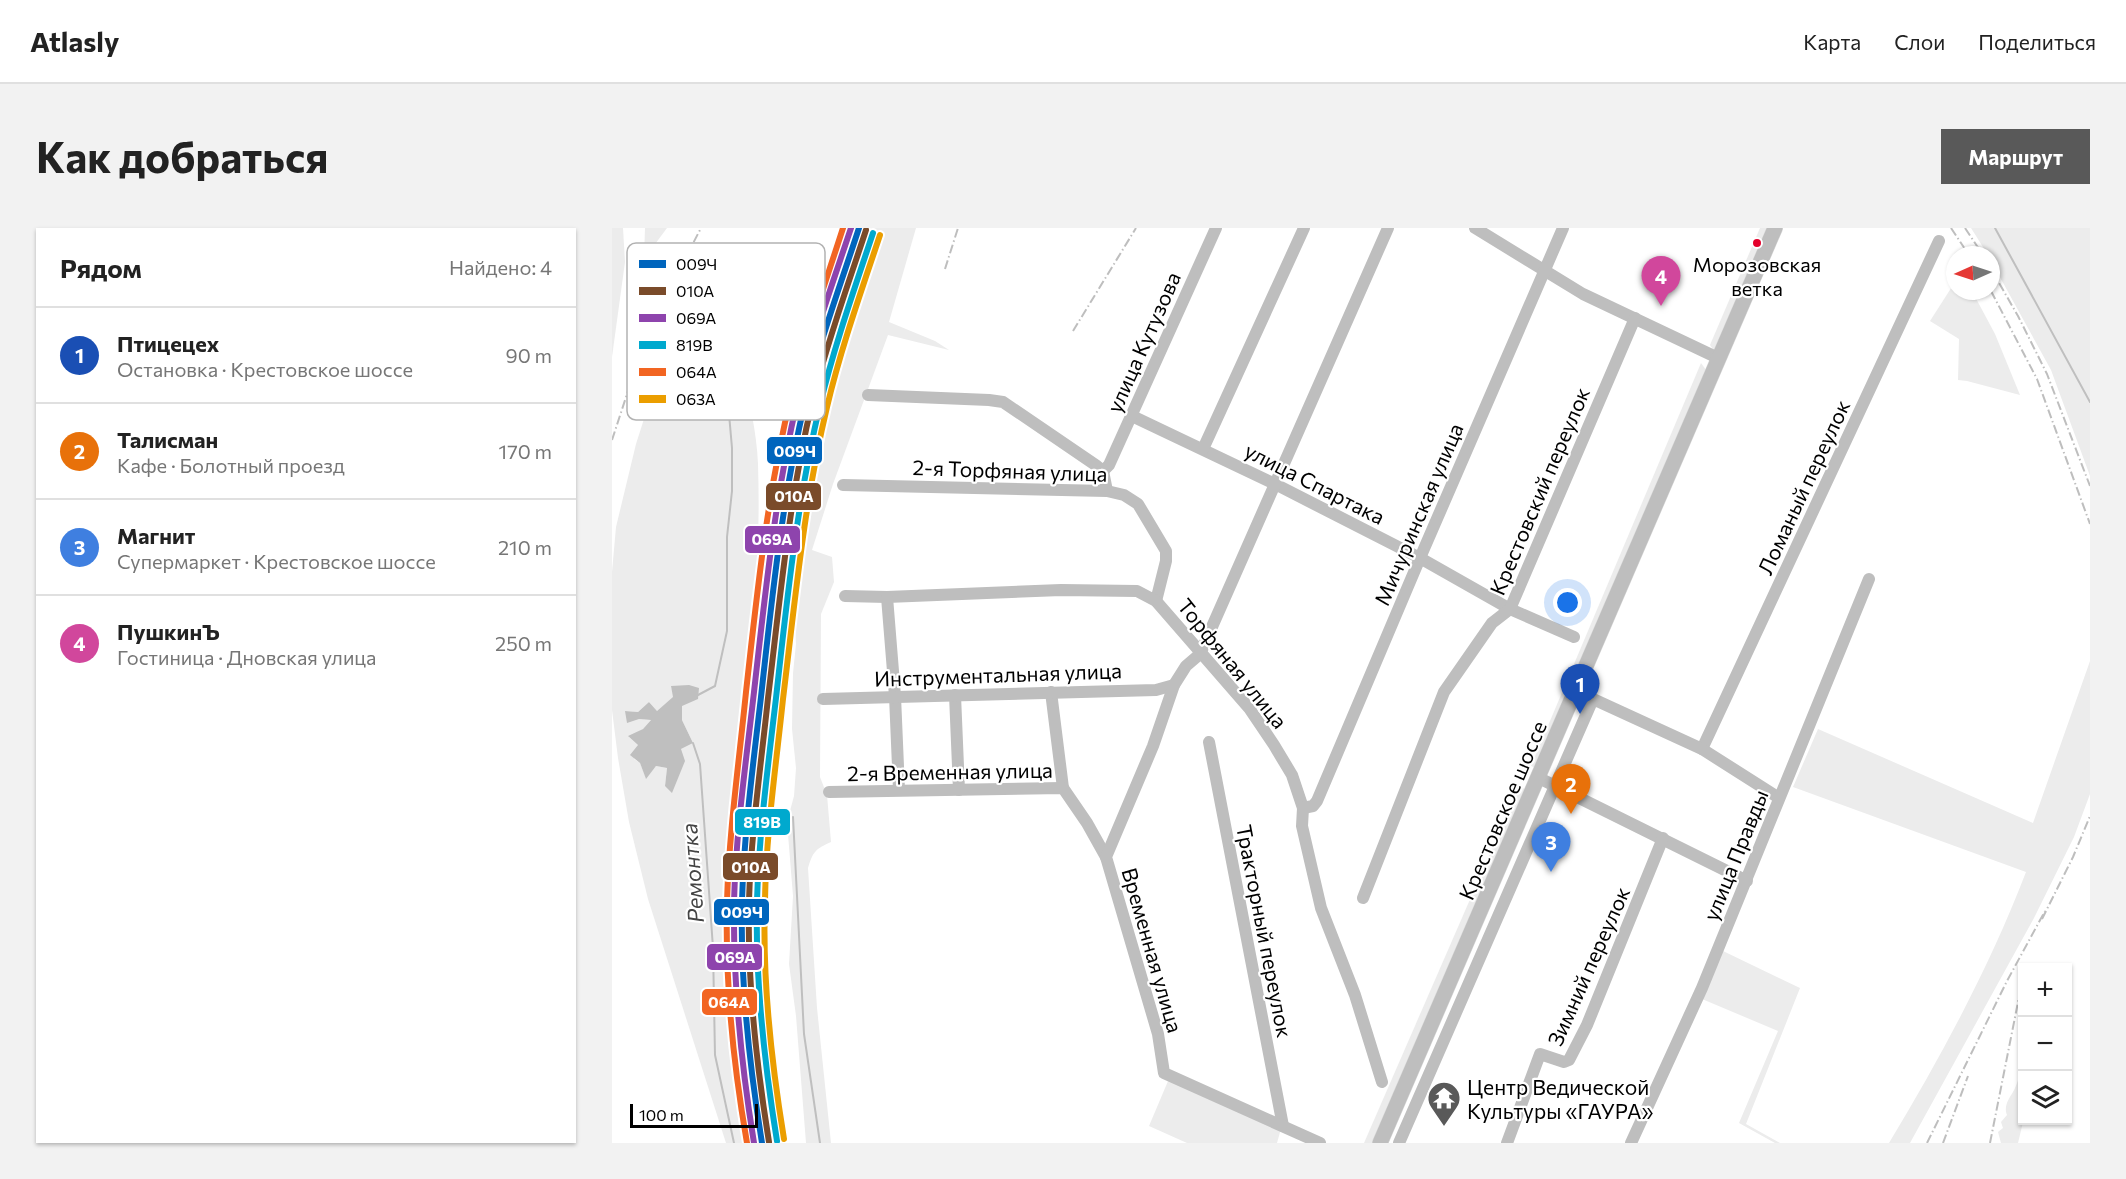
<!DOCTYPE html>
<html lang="ru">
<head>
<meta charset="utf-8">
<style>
  body { margin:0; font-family:Commissioner,sans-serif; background:#f2f2f2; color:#222 }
  .controls { position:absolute; right:18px; bottom:18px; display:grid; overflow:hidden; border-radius:0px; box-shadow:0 2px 4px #0004 }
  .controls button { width:54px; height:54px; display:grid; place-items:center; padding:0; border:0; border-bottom:2px solid #e0e0e0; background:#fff; color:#222; font:30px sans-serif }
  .compass { position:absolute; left:1334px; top:18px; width:54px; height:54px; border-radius:50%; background:#fff; box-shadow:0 2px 4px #0004; rotate:267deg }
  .scale { position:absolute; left:18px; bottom:15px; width:128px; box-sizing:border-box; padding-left:6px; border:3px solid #000; border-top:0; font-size:16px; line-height:21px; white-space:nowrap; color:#000; -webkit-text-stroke:4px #fff; paint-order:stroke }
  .you { position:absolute; left:956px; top:375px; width:21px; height:21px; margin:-15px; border:4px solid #fff; border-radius:50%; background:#1a73e8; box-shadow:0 0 0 9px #1a73e833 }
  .badge { display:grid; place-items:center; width:39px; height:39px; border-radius:50%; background:#595959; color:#fff; font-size:20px; font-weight:700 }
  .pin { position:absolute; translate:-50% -50px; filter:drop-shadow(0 2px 3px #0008) }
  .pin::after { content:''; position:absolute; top:32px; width:21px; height:18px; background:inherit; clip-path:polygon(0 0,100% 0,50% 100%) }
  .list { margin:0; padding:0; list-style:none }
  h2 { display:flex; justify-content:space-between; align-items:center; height:78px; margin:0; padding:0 24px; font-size:26px }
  h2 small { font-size:20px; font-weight:400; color:#767676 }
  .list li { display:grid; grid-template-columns:39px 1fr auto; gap:18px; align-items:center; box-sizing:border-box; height:96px; padding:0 24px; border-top:2px solid #e0e0e0 }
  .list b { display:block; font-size:22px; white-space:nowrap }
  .list p { margin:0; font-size:20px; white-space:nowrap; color:#767676 }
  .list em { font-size:20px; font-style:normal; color:#767676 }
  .icon { flex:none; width:33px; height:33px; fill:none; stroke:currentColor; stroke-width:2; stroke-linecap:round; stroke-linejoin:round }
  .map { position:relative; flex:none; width:1478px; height:915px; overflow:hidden; border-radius:0px }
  header { display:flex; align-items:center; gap:36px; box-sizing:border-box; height:84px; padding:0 30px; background:#fff; border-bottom:2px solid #e0e0e0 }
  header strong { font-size:28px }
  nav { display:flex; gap:33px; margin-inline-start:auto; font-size:21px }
  .intro { display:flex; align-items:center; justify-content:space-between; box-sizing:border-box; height:144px; padding:0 36px }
  h1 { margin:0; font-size:42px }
  .button { padding:15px 27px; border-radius:0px; background:#595959; color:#fff; font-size:21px; font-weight:700 }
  main { display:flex; gap:36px; padding:0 36px }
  aside { flex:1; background:#fff; border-radius:0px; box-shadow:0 2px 4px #0004 }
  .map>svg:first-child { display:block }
</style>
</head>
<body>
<header>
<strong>Atlasly</strong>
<nav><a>Карта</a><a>Слои</a><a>Поделиться</a></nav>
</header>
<div class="intro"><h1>Как добраться</h1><a class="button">Маршрут</a></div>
<main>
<aside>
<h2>Рядом<small>Найдено: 4</small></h2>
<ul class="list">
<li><span class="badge" style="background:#1a4fb4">1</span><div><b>Птицецех</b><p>Остановка · Крестовское шоссе</p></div><em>90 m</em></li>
<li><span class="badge" style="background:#e8710a">2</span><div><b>Талисман</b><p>Кафе · Болотный проезд</p></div><em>170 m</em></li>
<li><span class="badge" style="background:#3f7fe0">3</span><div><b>Магнит</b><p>Супермаркет · Крестовское шоссе</p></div><em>210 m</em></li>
<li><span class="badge" style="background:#d1479c">4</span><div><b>ПушкинЪ</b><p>Гостиница · Дновская улица</p></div><em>250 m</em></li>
</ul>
</aside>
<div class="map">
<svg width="1478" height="915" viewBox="0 0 1478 915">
  <rect width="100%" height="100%" fill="#fff"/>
  <g fill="#ececec" fill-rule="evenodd">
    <polygon points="0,0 11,0 13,34 0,129"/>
    <polygon points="33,0 55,0 32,31"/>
    <path d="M 258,0 L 304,0 L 277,94 L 323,113 L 337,122 L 276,107 L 221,256 L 200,322 L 220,329 L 222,354 L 209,386 L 208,549 L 215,567 L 219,614 C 203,621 201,624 196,640 L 205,780 L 219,915 L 194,915 L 184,788 L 177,736 L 181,668 L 175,594 L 182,568 L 184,540 L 180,501 L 181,445 L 184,416 L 180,351 L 202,230 L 205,197 L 214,159 L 232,101 L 233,83 Z"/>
    <polygon points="1148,0 1156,0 1115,97 1102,123 1098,117"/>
    <polygon points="1359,0 1478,0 1478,248 1439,142 1379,33 1379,27 1376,27"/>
    <path d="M 105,23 C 122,58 125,100 131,138 C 136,170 145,204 146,236 C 149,327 141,418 131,508 C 127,553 119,598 117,644 C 113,734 119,826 135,915 L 114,915 L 36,671 L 17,594 L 6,530 L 0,482 L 0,344 L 4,299 L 24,216 L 47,144 L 74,77 L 95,34 ZM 59,458 L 70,477 L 70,492 L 81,515 L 69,521 L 53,558 L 55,540 L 44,538 L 34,550 L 28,535 L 22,531 L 26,517 L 17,509 L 31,501 L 39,492 L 27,491 L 13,483 L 26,484 L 37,474 L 45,483 L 62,469 Z"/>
    <polygon points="1343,54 1343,63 1360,63 1383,106 1408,167 1355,153 1346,152 1347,111 1318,93"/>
    <polygon points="1089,135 1094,142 924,540 919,538"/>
    <path d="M 1478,433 L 1478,566 L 1462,609 L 1422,690 L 1298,915 L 1277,915 C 1329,829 1378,738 1414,644 L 1181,559 L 1206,501 L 1421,595 Z"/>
    <polygon points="910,559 913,562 760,915 752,915 903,568"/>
    <polygon points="1111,723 1188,760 1134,896 1168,915 1163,915 1127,895 1166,803 1090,771"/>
    <path d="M 1410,806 L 1410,882 L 1406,888 L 1411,894 L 1406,915 L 1389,915 L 1386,904 L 1391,900 L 1389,894 L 1395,887 C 1391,876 1399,869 1403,860 C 1412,843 1406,824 1410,806 Z"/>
    <polygon points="559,846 670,897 665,915 575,915 537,898"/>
  </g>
  <polygon fill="#bfbfbf" points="77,457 87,460 86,471 70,478 70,492 81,515 69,521 73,533 60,565 53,558 55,540 44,538 34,551 28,535 18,527 26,517 16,508 31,501 39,492 27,491 15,495 13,483 26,484 37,474 45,483 61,469 59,458"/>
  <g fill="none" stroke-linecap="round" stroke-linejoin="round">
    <g stroke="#bfbfbf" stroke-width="2">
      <polyline points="1383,0 1478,174"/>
      <polyline points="86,467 103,458 115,403 115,309 120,263 120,220 117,186 110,164 101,103"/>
      <polyline points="81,515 88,536 101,720 103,827 122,915"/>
      <polyline points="181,589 192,806 208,915"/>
    </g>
    <defs>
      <polyline id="major" points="768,915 1163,0"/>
    </defs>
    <use href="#major" stroke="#dbdbdb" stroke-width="16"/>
    <g stroke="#bebebe" stroke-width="12">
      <polyline points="863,0 971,66 1106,130"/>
      <polyline points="256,167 377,172 391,174 485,238 491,243 495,263"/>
      <polyline points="520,188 663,256 808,330 898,381 962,409"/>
      <polyline points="591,221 692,0"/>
      <polyline points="491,243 497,237 604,0"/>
      <polyline points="231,257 495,263 512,267 526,276 554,323 554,333 544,373"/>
      <polyline points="233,368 275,369 449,362 525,363 544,373 637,480 662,517 680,547 691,580 690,598 709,680 743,767 770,854"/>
      <polyline points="275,369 283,468 287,562"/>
      <polyline points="439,464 451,560"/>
      <polyline points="343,467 347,562"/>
      <polyline points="211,471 544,462 562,457"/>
      <polyline points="597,514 671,898"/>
      <polyline points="1090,521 1327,13"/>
      <polyline points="927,550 1135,653"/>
      <polyline points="217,564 451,560 475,595 494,629"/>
      <polyline points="691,580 701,578 705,573 808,330 951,0"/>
      <polyline points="751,670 832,464 880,395 898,381 1023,90"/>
      <polyline points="708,915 552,845 546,806 494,629 541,518 562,457 574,438 588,426 776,0"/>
      <polyline points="787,915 981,471 1090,521 1167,570"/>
      <polyline points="895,915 928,826 952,834 957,832 975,797 1051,610"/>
      <polyline points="1019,915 1090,760 1257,351"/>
    </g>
    <use href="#major" stroke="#bebebe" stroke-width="15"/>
    <g stroke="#bebebe" stroke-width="2" stroke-dasharray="9 3 1.5 3" stroke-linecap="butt">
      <polyline points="1339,0 1357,27"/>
      <polyline points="1353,0 1371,27"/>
      <polyline points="333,41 346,0"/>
      <polyline points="1379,41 1406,88 1435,146 1478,258"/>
      <polyline points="1379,63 1425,151 1478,296"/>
      <polyline points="461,103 524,0"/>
      <polyline points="0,212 16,163 51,73 89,0"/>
      <polyline points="1430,691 1461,629 1478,588"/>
      <polyline points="1315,915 1395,753 1433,683"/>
      <polyline points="1331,915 1356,848"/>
      <polyline points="1378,915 1410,754"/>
    </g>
    <defs>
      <path id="rail-1" d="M 150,915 C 137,835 128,755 130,673 C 132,605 141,537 149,469 C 160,370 170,271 193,174 C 207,115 228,58 247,0"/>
      <path id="rail-2" d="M 157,914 C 144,834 135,754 137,673 C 139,605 149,537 156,470 C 168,371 177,272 200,175 C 214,117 235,60 254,2"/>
      <path id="rail-3" d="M 142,915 C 129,835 121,755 122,674 C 124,603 134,534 142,464 C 153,367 163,269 185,174 C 199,115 220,57 239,0"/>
      <path id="rail-4" d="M 165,913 C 152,833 143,753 145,673 C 147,605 156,538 164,470 C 175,372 185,273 208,177 C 222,119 242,62 261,5"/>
      <path id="rail-5" d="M 135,915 C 121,835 113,755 115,674 C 117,604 127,534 134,464 C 145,366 155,266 179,169 C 193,112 213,56 231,0"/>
      <path id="rail-6" d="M 172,911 C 159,832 150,753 153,673 C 154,605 164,538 171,471 C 183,373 192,275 215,179 C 229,120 249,64 268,7"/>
    </defs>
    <use href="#rail-1" stroke="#fff" stroke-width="10"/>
    <use href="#rail-2" stroke="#fff" stroke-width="10"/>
    <use href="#rail-3" stroke="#fff" stroke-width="10"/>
    <use href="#rail-4" stroke="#fff" stroke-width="10"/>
    <use href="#rail-5" stroke="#fff" stroke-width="10"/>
    <use href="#rail-6" stroke="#fff" stroke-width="10"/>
    <use href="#rail-1" stroke="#0065bd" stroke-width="6"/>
    <use href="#rail-2" stroke="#7a4b2a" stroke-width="6"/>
    <use href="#rail-3" stroke="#8e44ad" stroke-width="6"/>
    <use href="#rail-4" stroke="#00a9ce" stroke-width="6"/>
    <use href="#rail-5" stroke="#f26522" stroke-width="6"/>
    <use href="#rail-6" stroke="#eb9e00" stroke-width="6"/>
  </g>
  <defs>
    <symbol id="temple-pin" viewBox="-11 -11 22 30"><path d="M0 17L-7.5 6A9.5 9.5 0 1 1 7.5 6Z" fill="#595959" stroke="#fff"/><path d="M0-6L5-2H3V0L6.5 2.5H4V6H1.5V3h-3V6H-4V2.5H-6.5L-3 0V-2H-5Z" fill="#fff"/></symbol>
  </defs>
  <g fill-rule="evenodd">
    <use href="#temple-pin" x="813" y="851" width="38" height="52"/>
  </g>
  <circle fill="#e4002b" stroke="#fff" stroke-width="2" cx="1145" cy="15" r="5"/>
  <g text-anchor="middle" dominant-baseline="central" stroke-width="4.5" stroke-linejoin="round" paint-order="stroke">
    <g font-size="20" fill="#000" stroke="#fff">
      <text x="1145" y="36">Морозовская<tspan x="1145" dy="24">ветка</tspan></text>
    </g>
    <g font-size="21" fill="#000" stroke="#fff">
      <text transform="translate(531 114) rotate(-66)">улица Кутузова</text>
      <text transform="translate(398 242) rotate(2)">2-я Торфяная улица</text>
      <text transform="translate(703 255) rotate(27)">улица Спартака</text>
      <text transform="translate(1191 259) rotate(-65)">Ломаный переулок</text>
      <text transform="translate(927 263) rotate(-67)">Крестовский переулок</text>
      <text transform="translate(806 286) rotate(-67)">Мичуринская улица</text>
      <text transform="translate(621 435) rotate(51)">Торфяная улица</text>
      <text transform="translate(386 446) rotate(-2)">Инструментальная улица</text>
      <text transform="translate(338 543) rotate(-1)">2-я Временная улица</text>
      <text transform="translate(890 582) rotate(-67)">Крестовское шоссе</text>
      <text transform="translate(1123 627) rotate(-68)">улица Правды</text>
      <text transform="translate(653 703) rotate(79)">Тракторный переулок</text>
      <text transform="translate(541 722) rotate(74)">Временная улица</text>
      <text transform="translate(976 738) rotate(-66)">Зимний переулок</text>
    </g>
    <g font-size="21" fill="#000" stroke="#fff" text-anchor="start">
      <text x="855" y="858">Центр Ведической<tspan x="855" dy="24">Культуры «ГАУРА»</tspan></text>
    </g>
    <g font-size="22" font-style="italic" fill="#444" stroke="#fff">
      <text transform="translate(80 645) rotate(-94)">Ремонтка</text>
    </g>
  </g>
  <rect x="15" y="15" width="198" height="177" rx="9" fill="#fff" stroke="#b2b2b2" stroke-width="1.5"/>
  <rect x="27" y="32" width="27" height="8" fill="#0065bd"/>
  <rect x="27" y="59" width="27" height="8" fill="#7a4b2a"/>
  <rect x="27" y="86" width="27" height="8" fill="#8e44ad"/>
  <rect x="27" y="113" width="27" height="8" fill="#00a9ce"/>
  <rect x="27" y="140" width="27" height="8" fill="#f26522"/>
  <rect x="27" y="167" width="27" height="8" fill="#eb9e00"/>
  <g font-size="16" fill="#000">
    <text x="64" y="42">009Ч</text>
    <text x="64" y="69">010А</text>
    <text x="64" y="96">069А</text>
    <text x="64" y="123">819В</text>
    <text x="64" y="150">064А</text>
    <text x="64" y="177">063А</text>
  </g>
  <g stroke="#fff" stroke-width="2">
    <rect x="154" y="208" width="57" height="29" rx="6" fill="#0065bd"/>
    <rect x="153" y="254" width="57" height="29" rx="6" fill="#7a4b2a"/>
    <rect x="132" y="297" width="57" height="29" rx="6" fill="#8e44ad"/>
    <rect x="122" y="580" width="57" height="28" rx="6" fill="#00a9ce"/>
    <rect x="110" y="624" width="57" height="29" rx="6" fill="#7a4b2a"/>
    <rect x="101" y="670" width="57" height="28" rx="6" fill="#0065bd"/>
    <rect x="94" y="715" width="57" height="28" rx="6" fill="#8e44ad"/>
    <rect x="89" y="760" width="57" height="28" rx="6" fill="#f26522"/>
  </g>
  <g font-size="16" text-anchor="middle" font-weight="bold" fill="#fff">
    <text x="183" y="229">009Ч</text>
    <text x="182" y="274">010А</text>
    <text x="160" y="317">069А</text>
    <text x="150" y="600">819В</text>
    <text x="139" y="645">010А</text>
    <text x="130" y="690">009Ч</text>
    <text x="123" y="735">069А</text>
    <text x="117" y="780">064А</text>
  </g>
</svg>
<div class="controls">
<button>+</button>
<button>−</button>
<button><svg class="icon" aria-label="layers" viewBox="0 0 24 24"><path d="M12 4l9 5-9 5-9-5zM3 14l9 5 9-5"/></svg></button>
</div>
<svg class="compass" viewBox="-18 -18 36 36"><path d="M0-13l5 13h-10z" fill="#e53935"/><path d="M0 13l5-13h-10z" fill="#767676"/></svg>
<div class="scale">100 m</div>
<div class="you"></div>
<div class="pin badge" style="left:968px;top:486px;background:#1a4fb4">1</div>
<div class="pin badge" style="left:959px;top:586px;background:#e8710a">2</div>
<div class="pin badge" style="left:939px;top:644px;background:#3f7fe0">3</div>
<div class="pin badge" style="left:1049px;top:78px;background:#d1479c">4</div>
</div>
</main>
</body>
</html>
